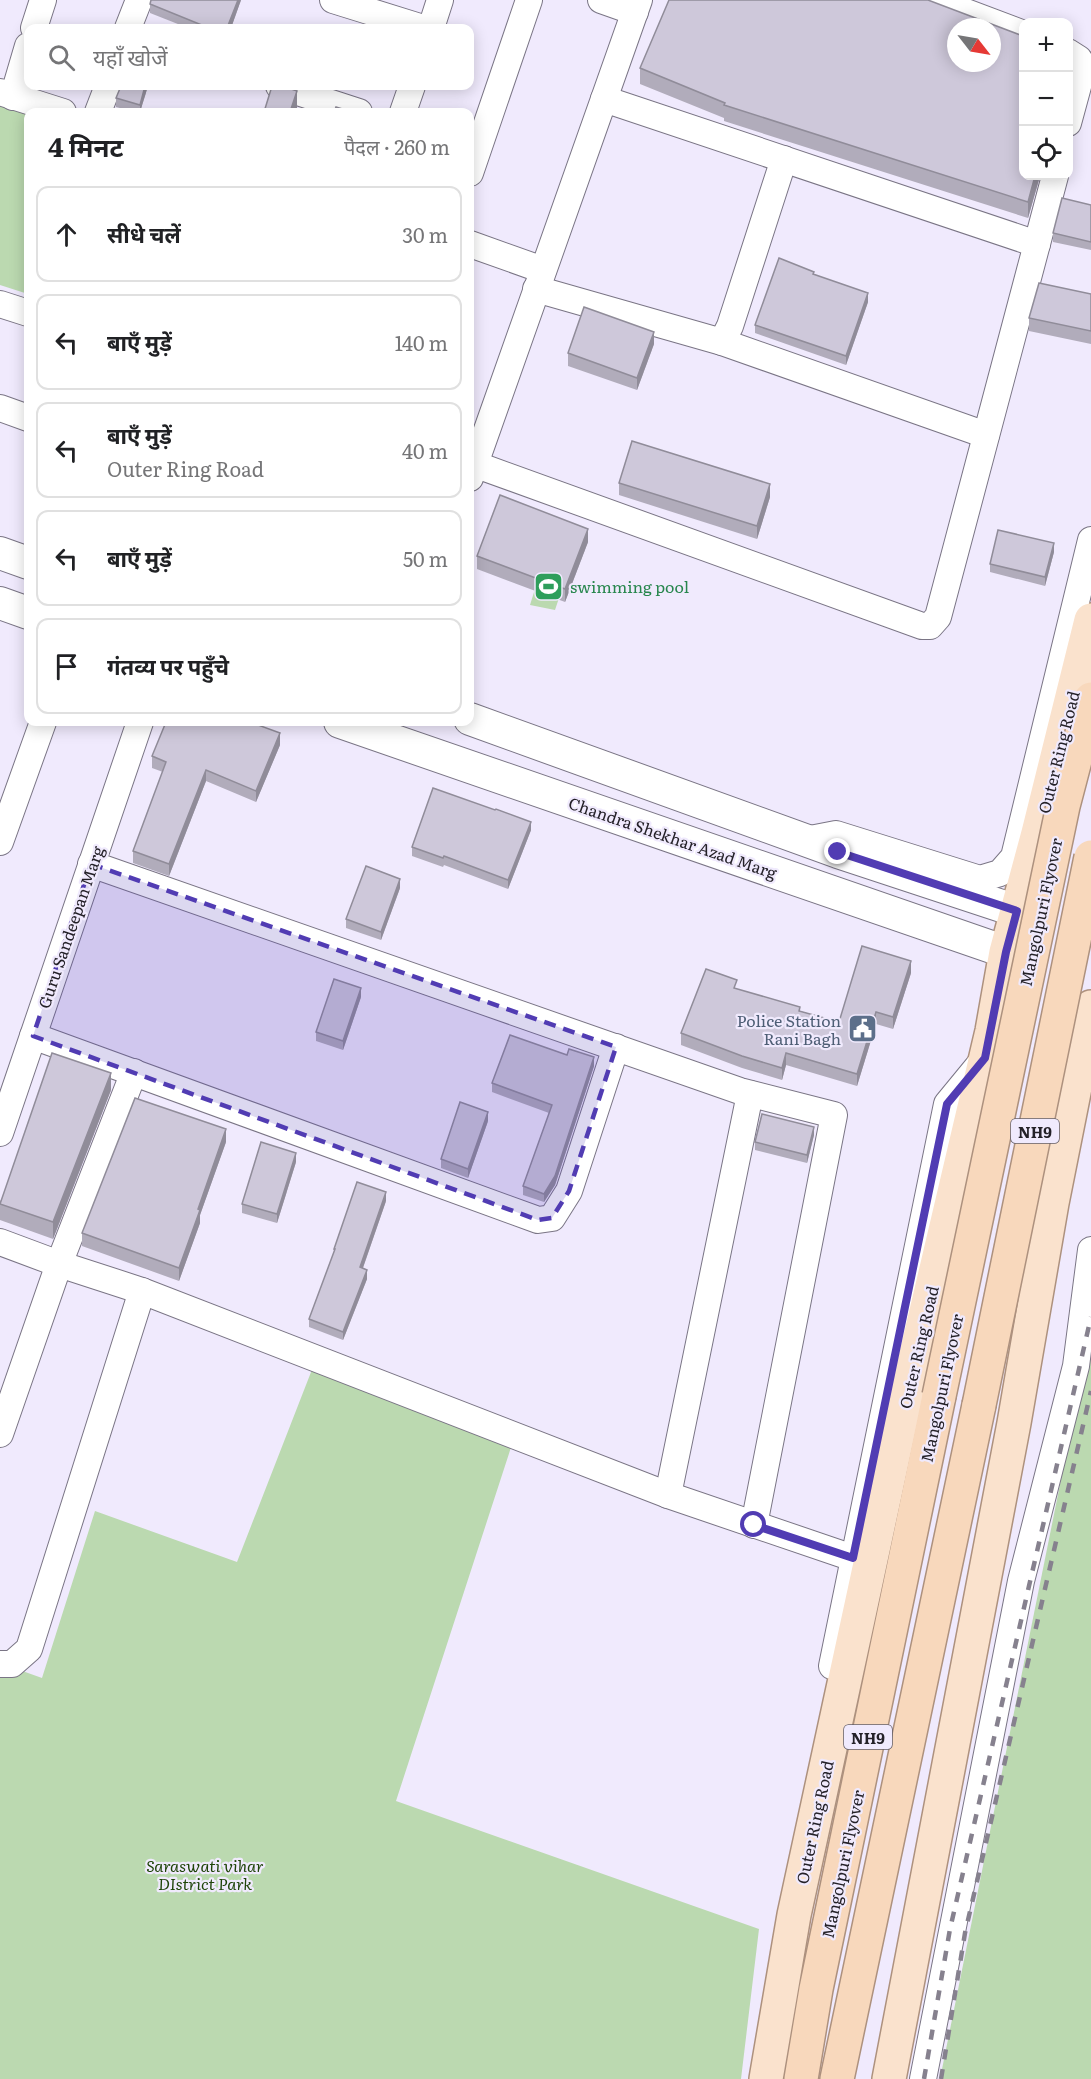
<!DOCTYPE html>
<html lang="hi">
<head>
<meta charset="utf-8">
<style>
  body { margin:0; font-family:Literata,"Noto Sans Devanagari",serif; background:#f6f6f6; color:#202124 }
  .controls { position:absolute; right:18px; top:18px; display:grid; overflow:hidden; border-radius:12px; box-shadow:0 3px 15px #0003 }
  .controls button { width:54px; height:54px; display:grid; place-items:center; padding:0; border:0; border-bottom:2px solid #e0e0e0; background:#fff; color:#202124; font:30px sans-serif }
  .compass { position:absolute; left:947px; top:18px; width:54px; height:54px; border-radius:50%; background:#fff; box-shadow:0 3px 15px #0003; rotate:121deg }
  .stop { position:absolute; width:18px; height:18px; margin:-14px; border:4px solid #513cb3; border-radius:50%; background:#fff }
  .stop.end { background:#513cb3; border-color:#fff; box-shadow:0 2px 6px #0008 }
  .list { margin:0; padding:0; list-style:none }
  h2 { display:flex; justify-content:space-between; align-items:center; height:78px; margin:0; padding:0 24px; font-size:26px }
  h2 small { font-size:20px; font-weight:400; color:#757577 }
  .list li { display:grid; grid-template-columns:39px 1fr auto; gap:18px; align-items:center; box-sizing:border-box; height:96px; margin:0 12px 12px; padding:0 12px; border:2px solid #e0e0e0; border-radius:12px }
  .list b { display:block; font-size:22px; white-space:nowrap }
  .list p { margin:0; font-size:20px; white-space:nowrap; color:#757577 }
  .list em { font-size:20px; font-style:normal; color:#757577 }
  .icon { flex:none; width:33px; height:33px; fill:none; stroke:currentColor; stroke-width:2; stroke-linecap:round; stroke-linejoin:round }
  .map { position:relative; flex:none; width:1091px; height:2079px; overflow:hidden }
  .search { position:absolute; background:#fff; box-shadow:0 3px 15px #0003; left:24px; top:24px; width:450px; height:66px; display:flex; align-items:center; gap:15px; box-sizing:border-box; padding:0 21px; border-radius:12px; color:#757577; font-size:22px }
  .panel { position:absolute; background:#fff; box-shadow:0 3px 15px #0003; left:24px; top:108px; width:450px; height:618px; border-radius:12px }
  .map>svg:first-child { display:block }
</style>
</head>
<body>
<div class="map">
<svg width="1091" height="2079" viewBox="0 0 1091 2079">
  <rect width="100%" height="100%" fill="#f0eafd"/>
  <g fill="#bbd9b0">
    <polygon points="0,102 28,112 28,294 0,285"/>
    <polygon points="545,557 569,568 555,610 530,605"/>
    <polygon points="1091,1331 1091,2079 940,2079"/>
    <polygon points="313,1367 515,1435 396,1801 759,1929 741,2079 0,2079 0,1663 42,1678 95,1511 237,1562"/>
  </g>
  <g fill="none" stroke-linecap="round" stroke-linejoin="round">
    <defs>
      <g id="minor">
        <polyline points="333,0 423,28"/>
        <polyline points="601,0 635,12"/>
        <polyline points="934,0 1024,34"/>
        <polyline points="34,28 43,0"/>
        <polyline points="128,28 139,0"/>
        <polyline points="431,28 440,0"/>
        <polyline points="1068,52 1079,59 1083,68 1068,123"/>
        <polyline points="279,86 359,112"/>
        <polyline points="0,92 63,112"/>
        <polyline points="13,97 28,46"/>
        <polyline points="604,99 1037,244"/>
        <polyline points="98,112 108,86"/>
        <polyline points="403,112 412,86"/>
        <polyline points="784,159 730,326 722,342 986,435"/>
        <polyline points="470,173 529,0"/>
        <polyline points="470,244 543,270"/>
        <polyline points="536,289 722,342"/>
        <polyline points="0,304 28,313"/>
        <polyline points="0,408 28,418"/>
        <polyline points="474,464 922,626 930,626 938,617 1055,176"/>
        <polyline points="470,478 639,0"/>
        <polyline points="805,840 836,834 980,879 1000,873 1014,857 1091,540"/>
        <polyline points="0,842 43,722"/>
        <polyline points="91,864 740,1091 834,1115 754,1525"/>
        <polyline points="33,1036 538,1220 552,1218 569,1191 616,1047"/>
        <polyline points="0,1133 140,722"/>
        <polyline points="0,1242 59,1264 142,1291 668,1495 853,1558"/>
        <polyline points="0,1434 59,1264 134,1072"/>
        <polyline points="668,1495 750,1094"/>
        <polyline points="0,1664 12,1664 29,1649 142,1291"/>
        <polyline points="832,1666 947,1104 984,1059"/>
        <polyline points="923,2079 1021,1581 1076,1366 1091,1250"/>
      </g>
      <g id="tertiary">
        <polyline points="0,553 28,563"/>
        <polyline points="0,603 28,613"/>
        <polyline points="470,719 838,852 1017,911"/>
        <polyline points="340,722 1006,952"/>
      </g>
      <g id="primary">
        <polyline points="766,2079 794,1915 908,1388 992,1031 1006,952 1038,833 1091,620"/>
        <polyline points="889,2079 1014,1423 1052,1203 1091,1007"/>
      </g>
      <g id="trunk">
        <polyline points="801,2079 816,1989 939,1396"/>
        <polyline points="837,2079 979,1405"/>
      </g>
    </defs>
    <use href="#minor" stroke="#7a7585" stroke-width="28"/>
    <use href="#tertiary" stroke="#7a7585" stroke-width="34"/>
    <use href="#primary" stroke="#ad917e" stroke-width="36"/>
    <use href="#trunk" stroke="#ad917e" stroke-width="36"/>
    <use href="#minor" stroke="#fff" stroke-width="26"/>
    <use href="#tertiary" stroke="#fff" stroke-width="32"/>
    <use href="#primary" stroke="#fae2cd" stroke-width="33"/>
    <use href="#trunk" stroke="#f8d8bc" stroke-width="33"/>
    <g stroke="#86818e" stroke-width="4.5" stroke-dasharray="10 10" stroke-linecap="butt">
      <polyline points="924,2079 950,1929 1091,1317"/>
      <polyline points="941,2079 965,1933 1091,1391"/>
    </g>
    <defs>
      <g id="trunk-bridge">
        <polyline points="939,1396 1063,806 1091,699"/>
        <polyline points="979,1405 1091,857"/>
      </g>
    </defs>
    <use href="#trunk-bridge" stroke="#ad917e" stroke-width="36" stroke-linecap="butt"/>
    <use href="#trunk-bridge" stroke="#f8d8bc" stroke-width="33"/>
  </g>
  <g fill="#b1acbb">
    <polygon points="241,0 231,28 188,28 150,13 150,4"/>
    <polygon points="640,68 1023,176 1040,176 1028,218 724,121 724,118 640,84"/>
    <polygon points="148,86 140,112 135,112 116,107 116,98"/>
    <polygon points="1091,205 1091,250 1053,242 1053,233"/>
    <polygon points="814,274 868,302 846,365 755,333 755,325"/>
    <polygon points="1091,294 1091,344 1029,331 1029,318"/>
    <polygon points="654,344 637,390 568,366 568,353"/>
    <polygon points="619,483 770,497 757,539 619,495"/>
    <polygon points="588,542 565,602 477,569 477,556"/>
    <polygon points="1054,552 1045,586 990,572 990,564"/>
    <polygon points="280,745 256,802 206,781 169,876 133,863 133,851 163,772 152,768 152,756"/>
    <polygon points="531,830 508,889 444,865 443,867 412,856 412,847"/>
    <polygon points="400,888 381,940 346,928 346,919"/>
    <polygon points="911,973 893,1029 876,1024 857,1086 786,1065 782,1080 742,1068 681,1045 681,1033 737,989 800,1011 839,1022"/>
    <polygon points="361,997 343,1050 316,1041 316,1032"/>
    <polygon points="567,1055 594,1066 555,1185 544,1202 523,1195 523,1186 549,1113 492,1092 492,1083"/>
    <polygon points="111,1090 53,1239 0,1220 0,1201"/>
    <polygon points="488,1121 468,1178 441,1168 441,1159"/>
    <polygon points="814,1135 807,1163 755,1150 755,1142"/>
    <polygon points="226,1142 200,1215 200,1223 179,1281 82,1246 82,1233"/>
    <polygon points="296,1162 277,1223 242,1213 242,1204"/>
    <polygon points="386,1201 363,1268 367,1279 343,1340 309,1327 309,1319 334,1254 334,1249"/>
  </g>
  <g fill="#908c99">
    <polygon points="238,0 241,0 231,28 227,28"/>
    <polygon points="145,86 148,86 140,112 140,105"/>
    <polygon points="297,91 297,112 290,112"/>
    <polygon points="1035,176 1040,176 1028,218 1028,202"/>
    <polygon points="868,293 868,302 846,365 846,356"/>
    <polygon points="654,332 654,344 637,390 637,378"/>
    <polygon points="770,484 770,497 757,539 757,526"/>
    <polygon points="588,529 588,542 565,602 565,589"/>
    <polygon points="1054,543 1054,552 1045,586 1045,577"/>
    <polygon points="280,733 280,745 256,802 256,791"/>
    <polygon points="206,770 206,781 169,876 169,864"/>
    <polygon points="531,822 531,830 508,889 508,880"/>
    <polygon points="400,879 400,888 381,940 381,932"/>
    <polygon points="911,961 911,973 893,1029 893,1017"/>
    <polygon points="361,988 361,997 343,1050 343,1041"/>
    <polygon points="876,1012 876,1024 857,1086 857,1074"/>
    <polygon points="786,1053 786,1065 782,1080 782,1068"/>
    <polygon points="594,1057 594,1066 555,1185 544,1202 544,1194"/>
    <polygon points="111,1073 111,1090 53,1239 53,1222"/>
    <polygon points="488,1112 488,1121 468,1178 468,1169"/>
    <polygon points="814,1127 814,1135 807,1163 807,1155"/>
    <polygon points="226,1129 226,1142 200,1215 200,1223 179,1281 179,1268 198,1209"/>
    <polygon points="296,1153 296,1162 277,1223 277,1214"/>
    <polygon points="386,1192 386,1201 360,1276 360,1267"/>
    <polygon points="367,1270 367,1279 343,1340 343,1332"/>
  </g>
  <g fill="#cec8da" stroke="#908c99" stroke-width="1.5" fill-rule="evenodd">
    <polygon points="151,0 238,0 227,28 209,28 150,4"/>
    <path d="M 669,0 L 928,0 L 1023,36 L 1023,176 L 1035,176 L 1028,202 L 724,105 L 725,103 L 640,68 ZM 956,27 L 992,27 L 992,63 L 956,63 Z"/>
    <polygon points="121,86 145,86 140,105 116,98"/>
    <polygon points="272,86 283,86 297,91 290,112 264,112"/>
    <polygon points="336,107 352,112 334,112"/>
    <polygon points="369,110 376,112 365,112"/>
    <polygon points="1062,198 1091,205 1091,242 1053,233"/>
    <polygon points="779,258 814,272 813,274 868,293 846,356 755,325"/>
    <polygon points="1039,283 1091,294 1091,331 1029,318"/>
    <polygon points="584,307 654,332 637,378 568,353"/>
    <polygon points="632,441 770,484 757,526 619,483"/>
    <polygon points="500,495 588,529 565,589 477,556"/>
    <polygon points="998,530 1054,543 1045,577 990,564"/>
    <polygon points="166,722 250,722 280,733 256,791 206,770 169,864 133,851 166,762 152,756"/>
    <polygon points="433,788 495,810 496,809 531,822 508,880 444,856 443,858 412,847"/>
    <polygon points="366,866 400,879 381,932 346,919"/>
    <polygon points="862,946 911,961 893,1017 876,1012 857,1074 786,1053 782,1068 742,1056 681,1033 706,969 737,980 734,988 800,1007 799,1011 839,1022"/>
    <polygon points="334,979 361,988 343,1041 316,1032"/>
    <polygon points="510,1035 567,1055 569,1049 594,1057 555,1176 544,1194 523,1186 552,1105 492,1083"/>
    <polygon points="52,1053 111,1073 53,1222 0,1204"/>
    <polygon points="135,1098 226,1129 198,1209 200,1210 179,1268 82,1233"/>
    <polygon points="460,1102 488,1112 468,1169 441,1159"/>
    <polygon points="762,1114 814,1127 807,1155 755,1142"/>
    <polygon points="261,1142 296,1153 277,1214 242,1204"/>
    <polygon points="357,1182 386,1192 360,1267 367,1270 343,1332 309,1319 335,1249 334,1249"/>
  </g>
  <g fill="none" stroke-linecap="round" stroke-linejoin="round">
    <polyline stroke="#513cb3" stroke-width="8" points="754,1525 853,1558 947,1104 985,1058 1006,952 1017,911 838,852"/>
  </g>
  <path fill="#513cb3" fill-opacity="0.2" stroke="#513cb3" stroke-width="4.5" stroke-dasharray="12 8" stroke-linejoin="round" d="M 91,864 L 616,1047 L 569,1191 L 552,1218 L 538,1220 L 33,1036 Z"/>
  <defs>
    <symbol id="stadium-square" viewBox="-11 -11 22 22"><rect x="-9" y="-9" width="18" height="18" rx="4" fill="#2e9e5b" stroke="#f0eafd"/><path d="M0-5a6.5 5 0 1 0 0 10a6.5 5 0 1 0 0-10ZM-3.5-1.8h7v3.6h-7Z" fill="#fff"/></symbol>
    <symbol id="civic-square" viewBox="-11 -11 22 22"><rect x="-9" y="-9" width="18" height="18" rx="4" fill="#5c6f8a" stroke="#f0eafd"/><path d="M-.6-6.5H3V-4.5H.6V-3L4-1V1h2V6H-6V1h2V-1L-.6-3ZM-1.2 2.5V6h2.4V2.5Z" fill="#fff"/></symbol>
  </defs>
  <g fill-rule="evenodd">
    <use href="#stadium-square" x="532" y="570" width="33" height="33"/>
    <use href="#civic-square" x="846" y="1012" width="33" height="33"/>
  </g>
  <g text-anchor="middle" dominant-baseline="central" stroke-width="4.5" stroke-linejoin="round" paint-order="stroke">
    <g fill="#f0eafd" stroke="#615d68" stroke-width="1.5">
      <rect x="1011" y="1119" width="48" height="24" rx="4.5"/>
      <rect x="844" y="1725" width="48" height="24" rx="4.5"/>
    </g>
    <g font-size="15" font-weight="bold" fill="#242128">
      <text x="1035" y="1131">NH9</text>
      <text x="868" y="1737">NH9</text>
    </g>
    <g font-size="16" fill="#27864d" stroke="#f0eafd" text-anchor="start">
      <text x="570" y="586">swimming pool</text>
    </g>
    <g font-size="16" fill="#242128" stroke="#f0eafd">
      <text transform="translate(1058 752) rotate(-76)">Outer Ring Road</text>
      <text transform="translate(673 837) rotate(19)">Chandra Shekhar Azad Marg</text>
      <text transform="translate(1040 912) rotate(-78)">Mangolpuri Flyover</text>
      <text transform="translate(70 927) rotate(-71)">Guru Sandeepan Marg</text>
      <text transform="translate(918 1347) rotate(-77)">Outer Ring Road</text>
      <text transform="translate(941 1388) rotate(-78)">Mangolpuri Flyover</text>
      <text transform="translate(814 1822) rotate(-78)">Outer Ring Road</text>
      <text transform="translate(842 1864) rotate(-78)">Mangolpuri Flyover</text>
    </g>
    <g font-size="16" fill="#4e5e75" stroke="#f0eafd" text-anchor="end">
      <text x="841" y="1020">Police Station<tspan x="841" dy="18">Rani Bagh</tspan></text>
    </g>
    <g font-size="16" font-style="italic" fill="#1e4408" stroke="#f0eafd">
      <text x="205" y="1865">Saraswati vihar<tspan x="205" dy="18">DIstrict Park</tspan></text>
    </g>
  </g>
</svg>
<div class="controls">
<button>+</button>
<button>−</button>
<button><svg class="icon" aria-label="locate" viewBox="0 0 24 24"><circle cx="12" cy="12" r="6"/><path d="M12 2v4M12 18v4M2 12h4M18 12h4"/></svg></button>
</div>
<svg class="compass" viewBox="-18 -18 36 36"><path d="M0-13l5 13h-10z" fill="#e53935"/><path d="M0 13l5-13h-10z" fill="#757577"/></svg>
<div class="stop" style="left:754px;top:1525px"></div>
<div class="stop end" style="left:838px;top:852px"></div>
<div class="search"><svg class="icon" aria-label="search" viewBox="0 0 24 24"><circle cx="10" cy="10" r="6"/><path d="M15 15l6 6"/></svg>यहाँ खोजें</div>
<section class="panel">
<h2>4 मिनट<small>पैदल · 260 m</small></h2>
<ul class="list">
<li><svg class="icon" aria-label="ahead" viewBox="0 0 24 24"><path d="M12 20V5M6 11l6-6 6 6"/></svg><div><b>सीधे चलें</b></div><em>30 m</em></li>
<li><svg class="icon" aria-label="left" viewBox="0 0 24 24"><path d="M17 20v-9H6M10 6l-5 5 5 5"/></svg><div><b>बाएँ मुड़ें</b></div><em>140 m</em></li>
<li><svg class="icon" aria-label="left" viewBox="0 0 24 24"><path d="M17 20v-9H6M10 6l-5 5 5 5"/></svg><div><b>बाएँ मुड़ें</b><p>Outer Ring Road</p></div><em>40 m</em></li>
<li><svg class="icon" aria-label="left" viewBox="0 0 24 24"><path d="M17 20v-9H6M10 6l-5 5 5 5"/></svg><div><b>बाएँ मुड़ें</b></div><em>50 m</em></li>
<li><svg class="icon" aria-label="arrive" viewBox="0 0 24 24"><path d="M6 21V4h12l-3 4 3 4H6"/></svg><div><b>गंतव्य पर पहुँचे</b></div></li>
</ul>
</section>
</div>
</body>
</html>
